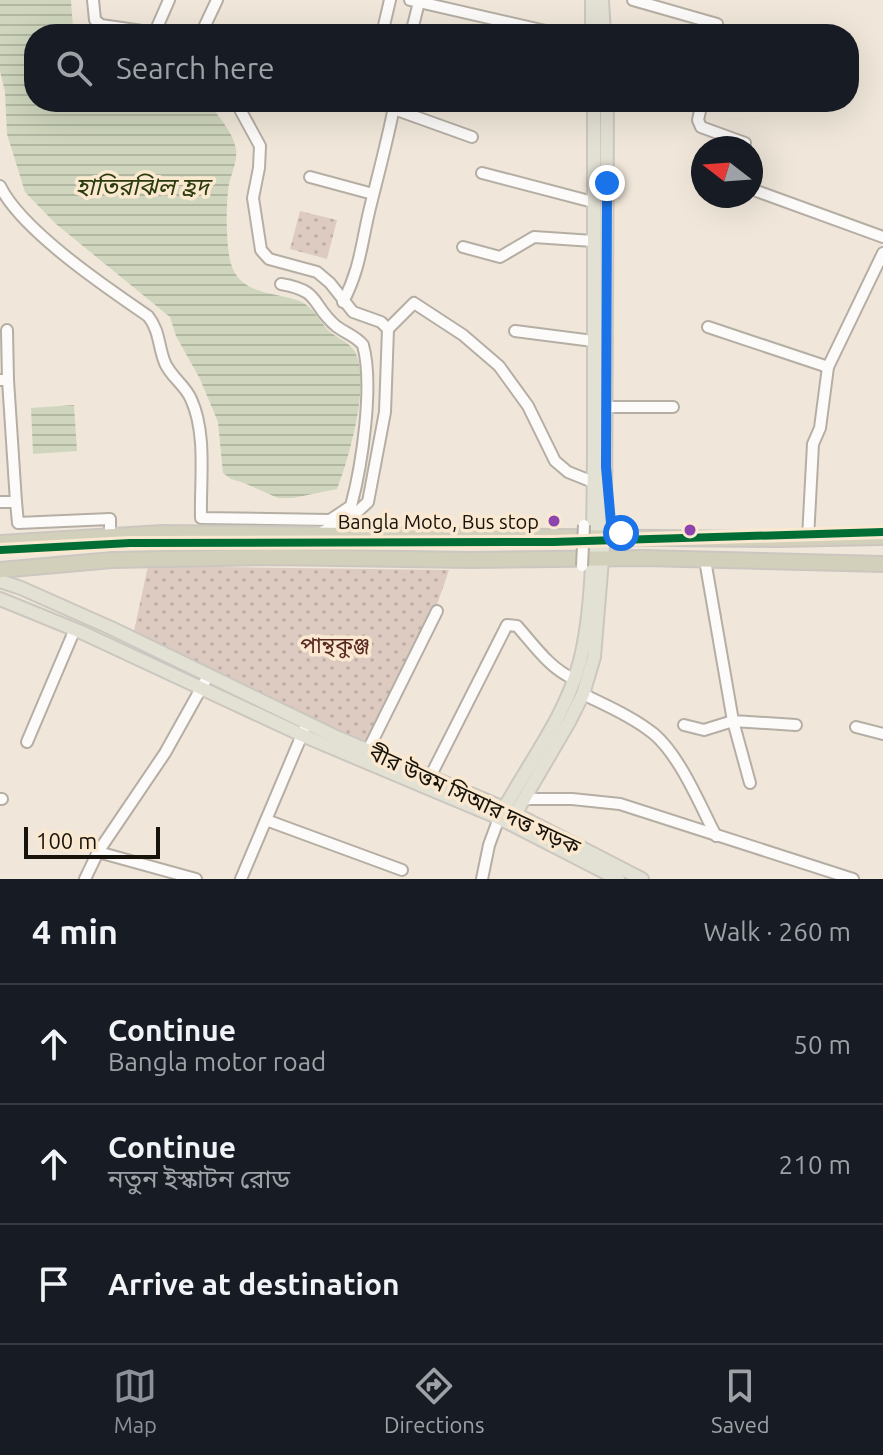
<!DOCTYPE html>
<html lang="en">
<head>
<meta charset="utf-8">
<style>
  body { margin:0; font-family:Ubuntu,"Noto Sans Bengali",sans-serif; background:#20242c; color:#f1f3f6 }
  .compass { position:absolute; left:691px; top:136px; width:72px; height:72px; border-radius:50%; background:#171b24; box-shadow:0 8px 32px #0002; rotate:287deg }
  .scale { position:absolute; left:24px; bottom:20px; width:136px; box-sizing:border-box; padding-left:8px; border:4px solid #18130a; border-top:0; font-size:22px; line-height:28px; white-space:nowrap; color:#18130a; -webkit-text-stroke:6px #fae9d0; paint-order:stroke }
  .stop { position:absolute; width:24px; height:24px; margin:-18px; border:6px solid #1a73e8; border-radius:50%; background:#fff }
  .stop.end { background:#1a73e8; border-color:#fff; box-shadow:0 2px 8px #0008 }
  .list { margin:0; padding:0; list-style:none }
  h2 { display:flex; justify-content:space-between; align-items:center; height:104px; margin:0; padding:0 32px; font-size:34px }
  h2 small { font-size:26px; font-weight:400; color:#9ea1a6 }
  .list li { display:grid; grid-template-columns:52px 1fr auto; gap:24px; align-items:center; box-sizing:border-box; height:120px; padding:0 32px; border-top:2px solid #363941 }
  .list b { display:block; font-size:30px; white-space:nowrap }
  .list p { margin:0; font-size:26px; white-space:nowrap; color:#9ea1a6 }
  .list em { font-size:26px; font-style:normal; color:#9ea1a6 }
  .icon { flex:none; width:44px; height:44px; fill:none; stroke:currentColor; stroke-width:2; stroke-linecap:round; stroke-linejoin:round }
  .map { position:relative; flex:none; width:883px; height:879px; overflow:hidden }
  .search { position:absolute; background:#171b24; box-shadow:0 8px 32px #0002; left:24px; right:24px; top:24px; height:88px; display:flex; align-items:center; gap:20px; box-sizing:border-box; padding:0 28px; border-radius:32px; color:#9ea1a6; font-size:30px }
  .sheet { height:464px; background:#171b24 }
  nav { display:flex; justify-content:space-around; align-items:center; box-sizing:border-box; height:112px; border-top:2px solid #363941; background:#171b24; font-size:22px; color:#9ea1a6 }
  nav a { display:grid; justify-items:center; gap:4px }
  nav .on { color:#8c9099 }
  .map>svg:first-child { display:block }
</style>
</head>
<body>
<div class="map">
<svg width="883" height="879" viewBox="0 0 883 879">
  <defs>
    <pattern id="park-dots" width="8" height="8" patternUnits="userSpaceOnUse" patternTransform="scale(2)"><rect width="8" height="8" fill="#ddcbc2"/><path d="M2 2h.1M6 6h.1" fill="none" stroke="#bdada5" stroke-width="1.8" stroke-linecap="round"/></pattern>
    <pattern id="water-rules" width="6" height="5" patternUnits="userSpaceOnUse" patternTransform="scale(2)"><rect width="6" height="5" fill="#cfd6bd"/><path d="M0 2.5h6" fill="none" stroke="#b1b7a1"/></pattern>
  </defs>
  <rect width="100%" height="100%" fill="#f0e7da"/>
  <g fill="url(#park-dots)">
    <polygon points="300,211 337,220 327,259 290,249"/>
    <polygon points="148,566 449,570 428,631 383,732 372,745 361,743 134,631"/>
  </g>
  <g fill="url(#water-rules)">
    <path d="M 0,0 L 71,0 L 73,28 L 76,34 L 34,34 L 34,102 L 208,102 C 218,116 233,132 236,149 C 238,163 229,177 228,191 C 226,210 226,246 231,264 C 240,294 272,292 297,300 C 312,305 317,318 327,329 C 335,338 349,341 355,352 C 371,382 349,458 337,489 L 293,498 L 278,498 L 244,483 L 231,479 L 223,473 L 218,422 L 200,379 L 176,336 L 170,317 L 56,224 L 25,192 L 7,134 L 5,92 L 0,71 Z"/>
    <polygon points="74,405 77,451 33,454 31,408"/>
  </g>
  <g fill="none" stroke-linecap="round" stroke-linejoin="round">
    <defs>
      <g id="minor">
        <polyline points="93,0 95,20 101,25 163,34"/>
        <polyline points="410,0 559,34"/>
        <polyline points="633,0 717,24 715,34"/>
        <polyline points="155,32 169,0"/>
        <polyline points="201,34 217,0"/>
        <polyline points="382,34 390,0"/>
        <polyline points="411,34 419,2"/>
        <polyline points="236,102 260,146 259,168 253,198 261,250 269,259 317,272 330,283 353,312 381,322 388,329 385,412 368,502 356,513 320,533"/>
        <polyline points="702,102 698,120 701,127 745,143 744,148"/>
        <polyline points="394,109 472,137"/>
        <polyline points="482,173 593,202"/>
        <polyline points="310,177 373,194"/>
        <path d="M 0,186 C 21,230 107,288 148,316 C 160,331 158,346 165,363 C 171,377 185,385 191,399 C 207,434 200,480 201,518 L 330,520 L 351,506 C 362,465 374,385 363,345 C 356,336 345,333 336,326 C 310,304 322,291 281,284"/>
        <polyline points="751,189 883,237"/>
        <polyline points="463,247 500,257 534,237 593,241"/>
        <path d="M 343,302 C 360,269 361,246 369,212 C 378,175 388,139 395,102"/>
        <polyline points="708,327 828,367"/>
        <polyline points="388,329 414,303 463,335 499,366 528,406 555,461 568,472 593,482"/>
        <polyline points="7,330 8,380"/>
        <polyline points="515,331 593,341"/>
        <polyline points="0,380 8,380 16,502 0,502"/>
        <polyline points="607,407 673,407"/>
        <polyline points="16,502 18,523 110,519 110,536"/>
        <polyline points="808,538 813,444 820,428 828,367 883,253"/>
        <polyline points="705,560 733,721 796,725"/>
        <path d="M 583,694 C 607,706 633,717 654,734 C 680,756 700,805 716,836"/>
        <polyline points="684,725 704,730 733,721 750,783"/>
        <polyline points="856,727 883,734"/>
        <polyline points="27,742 75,629"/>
        <polyline points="368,750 437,611"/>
        <path d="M 431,775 L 507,625 L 517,626 C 534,645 550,669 574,679"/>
        <polyline points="0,799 2,799"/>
        <polyline points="523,799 572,799 620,804 853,879"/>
        <polyline points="266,820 402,870"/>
        <polyline points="98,852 196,879"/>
        <polyline points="85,879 98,852 165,753 208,676"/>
        <polyline points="241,879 304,730"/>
        <polyline points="482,879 489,845 499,818"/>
      </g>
      <g id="major">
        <polyline points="602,0 604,34"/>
        <polyline points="592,34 592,0"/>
        <polyline points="0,581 21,588 111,628 334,736 504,808 642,879"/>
        <polyline points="0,599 81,632 302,735 499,818 618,879"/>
        <path d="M 499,818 C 526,766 565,719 580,661 C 595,602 593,517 594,455 C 595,337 593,220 594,102"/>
        <polyline points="510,823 569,722 583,694 594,657 605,523 607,102"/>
      </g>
      <g id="highway">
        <polyline points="0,543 162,533 775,539 883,537"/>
        <polyline points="0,570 112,560 271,557 470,560 644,558 883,564"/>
      </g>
    </defs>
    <use href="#minor" stroke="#b5aea4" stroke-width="14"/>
    <use href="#major" stroke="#cbc7c0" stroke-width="16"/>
    <use href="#highway" stroke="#cbc7c0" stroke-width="18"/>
    <use href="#minor" stroke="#fdfbf9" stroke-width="10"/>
    <use href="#major" stroke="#e3e1d4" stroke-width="12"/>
    <use href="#highway" stroke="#d2cfbb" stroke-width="14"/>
    <defs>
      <polyline id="minor-bridge" points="582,566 584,525"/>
    </defs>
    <use href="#minor-bridge" stroke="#b5aea4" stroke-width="14" stroke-linecap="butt"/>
    <use href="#minor-bridge" stroke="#fdfbf9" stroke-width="10"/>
    <defs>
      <polyline id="metro-1" points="0,550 130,543 553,542 883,532"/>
    </defs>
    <use href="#metro-1" stroke="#fae9d0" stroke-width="14"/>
    <use href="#metro-1" stroke="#006e34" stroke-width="8"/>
  </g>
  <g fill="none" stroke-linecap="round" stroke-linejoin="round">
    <polyline stroke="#1a73e8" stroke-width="10" points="607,183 606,467 611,523 621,533"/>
  </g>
  <g fill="#8e44ad" stroke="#fae9d0" stroke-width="3">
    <circle cx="554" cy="521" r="7"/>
    <circle cx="690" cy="530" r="7"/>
  </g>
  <g text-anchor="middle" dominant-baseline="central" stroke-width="7" stroke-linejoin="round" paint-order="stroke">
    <g font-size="20" fill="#18130a" stroke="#fae9d0" text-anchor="end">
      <text x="539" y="521">Bangla Moto, Bus stop</text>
    </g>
    <g font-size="22" fill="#592822" stroke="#fae9d0">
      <text x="335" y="644">পান্থকুঞ্জ</text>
    </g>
    <g font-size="22" fill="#18130a" stroke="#fae9d0">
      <text transform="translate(475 799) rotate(25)">বীর উত্তম সিআর দত্ত সড়ক</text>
    </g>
    <g font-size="24" font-style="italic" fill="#2b3b0c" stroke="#fae9d0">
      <text x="142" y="186">হাতিরঝিল হ্রদ</text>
    </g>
  </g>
</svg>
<svg class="compass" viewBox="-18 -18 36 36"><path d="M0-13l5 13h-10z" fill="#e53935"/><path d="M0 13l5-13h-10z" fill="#9ea1a6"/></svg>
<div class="scale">100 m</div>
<div class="stop" style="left:621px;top:533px"></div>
<div class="stop end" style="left:607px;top:183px"></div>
<div class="search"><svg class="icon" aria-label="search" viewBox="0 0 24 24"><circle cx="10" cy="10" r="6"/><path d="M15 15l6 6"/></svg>Search here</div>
</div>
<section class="sheet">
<h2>4 min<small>Walk · 260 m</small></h2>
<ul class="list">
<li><svg class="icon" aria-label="ahead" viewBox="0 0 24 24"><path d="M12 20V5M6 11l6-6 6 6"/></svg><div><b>Continue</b><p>Bangla motor road</p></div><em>50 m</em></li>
<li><svg class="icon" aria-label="ahead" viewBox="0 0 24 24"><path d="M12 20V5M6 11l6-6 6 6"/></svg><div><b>Continue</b><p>নতুন ইস্কাটন রোড</p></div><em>210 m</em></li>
<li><svg class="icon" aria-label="arrive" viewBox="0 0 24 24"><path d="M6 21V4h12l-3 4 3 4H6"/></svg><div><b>Arrive at destination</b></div></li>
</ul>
</section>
<nav>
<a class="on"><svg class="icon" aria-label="map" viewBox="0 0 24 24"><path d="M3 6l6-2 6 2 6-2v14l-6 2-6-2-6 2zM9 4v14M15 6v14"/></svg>Map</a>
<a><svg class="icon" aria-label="directions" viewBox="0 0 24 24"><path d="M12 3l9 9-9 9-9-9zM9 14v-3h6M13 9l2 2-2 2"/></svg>Directions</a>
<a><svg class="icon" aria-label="saved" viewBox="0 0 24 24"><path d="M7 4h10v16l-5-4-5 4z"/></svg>Saved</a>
</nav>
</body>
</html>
